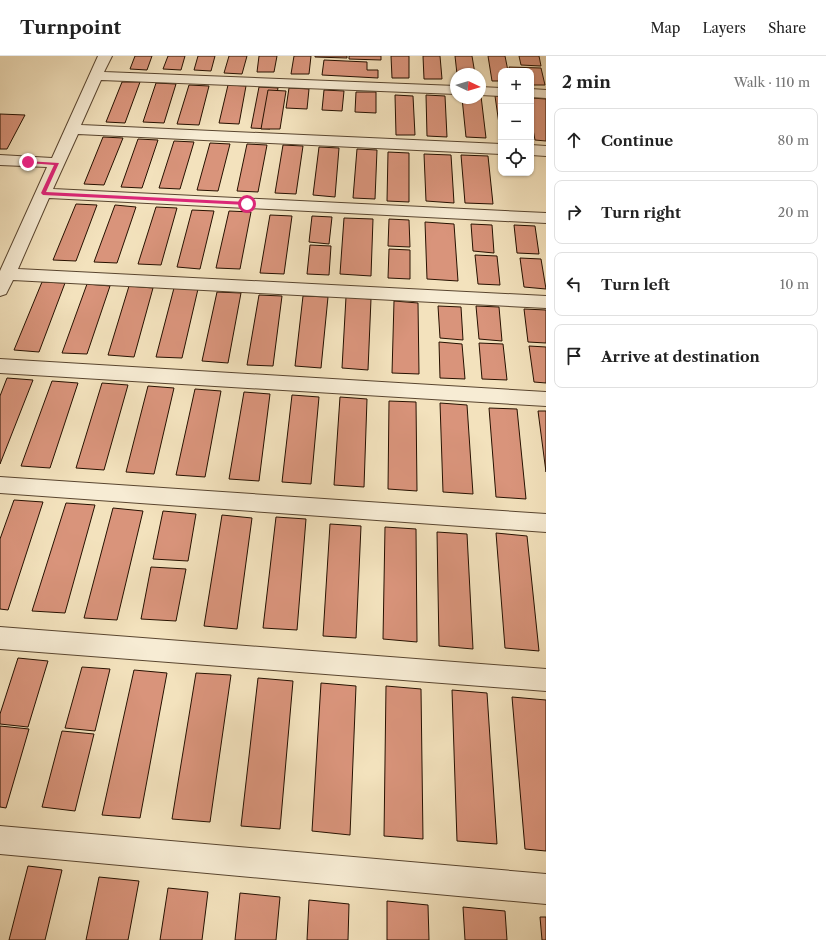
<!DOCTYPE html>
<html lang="en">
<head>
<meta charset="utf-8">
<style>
  body { margin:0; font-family:"Libre Caslon Text",serif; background:#f6f6f6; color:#222 }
  .controls { position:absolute; right:12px; top:12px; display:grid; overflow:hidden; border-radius:8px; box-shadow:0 1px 3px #0004 }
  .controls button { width:36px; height:36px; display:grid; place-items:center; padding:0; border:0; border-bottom:1px solid #e0e0e0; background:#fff; color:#222; font:20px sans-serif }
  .compass { position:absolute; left:450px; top:12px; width:36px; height:36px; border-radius:50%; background:#fff; box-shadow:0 1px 3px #0004; rotate:94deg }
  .stop { position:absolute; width:12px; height:12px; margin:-9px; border:3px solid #db2777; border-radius:50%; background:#fff }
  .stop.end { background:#db2777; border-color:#fff; box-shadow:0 1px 4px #0008 }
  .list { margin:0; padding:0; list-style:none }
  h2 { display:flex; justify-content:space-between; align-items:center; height:52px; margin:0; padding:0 16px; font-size:17px }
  h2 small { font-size:13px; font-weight:400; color:#767676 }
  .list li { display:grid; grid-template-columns:26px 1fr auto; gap:12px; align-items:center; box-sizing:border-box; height:64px; margin:0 8px 8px; padding:0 8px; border:1px solid #e0e0e0; border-radius:8px }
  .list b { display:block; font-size:15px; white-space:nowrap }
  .list em { font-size:13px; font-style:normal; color:#767676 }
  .icon { flex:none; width:22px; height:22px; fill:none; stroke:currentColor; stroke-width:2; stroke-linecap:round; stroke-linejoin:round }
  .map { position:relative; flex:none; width:546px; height:884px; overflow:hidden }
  header { display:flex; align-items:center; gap:24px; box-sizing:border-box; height:56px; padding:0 20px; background:#fff; border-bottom:1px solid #e0e0e0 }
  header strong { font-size:19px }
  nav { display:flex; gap:22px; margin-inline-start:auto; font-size:14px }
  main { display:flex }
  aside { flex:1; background:#fff }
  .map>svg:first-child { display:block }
</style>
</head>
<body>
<header>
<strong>Turnpoint</strong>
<nav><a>Map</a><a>Layers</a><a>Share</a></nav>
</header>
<main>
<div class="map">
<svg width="546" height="884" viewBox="0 0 546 884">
  <rect width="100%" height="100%" fill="#f3e2bd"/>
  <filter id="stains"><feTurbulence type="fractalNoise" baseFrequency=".005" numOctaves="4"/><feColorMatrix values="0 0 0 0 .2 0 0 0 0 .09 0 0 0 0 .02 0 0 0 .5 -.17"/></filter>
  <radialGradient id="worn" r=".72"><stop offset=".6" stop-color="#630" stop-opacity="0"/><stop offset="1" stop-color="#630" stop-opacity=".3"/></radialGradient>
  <g fill="#d9947b" stroke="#261100">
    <polygon points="135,0 152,0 147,14 130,13"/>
    <polygon points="168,0 185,0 181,14 163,13"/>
    <polygon points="198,0 215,0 211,15 194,14"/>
    <polygon points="229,0 247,0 242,18 224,17"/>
    <polygon points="259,0 277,0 274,16 257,16"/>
    <polygon points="294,0 311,0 309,18 291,18"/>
    <polygon points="315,0 347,0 347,2 315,1"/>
    <polygon points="349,0 381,0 381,4 349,3"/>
    <polygon points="391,0 409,0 409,22 392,22"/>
    <polygon points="423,0 440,0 442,23 424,23"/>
    <polygon points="455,0 472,0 475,18 457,18"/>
    <polygon points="488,0 505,0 508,15 501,15 501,25 492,25"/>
    <polygon points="519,0 539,0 541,10 521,9"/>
    <polygon points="324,4 367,6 367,14 378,14 378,22 322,19"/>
    <polygon points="509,11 541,12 545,29 531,29 531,15 510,15"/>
    <polygon points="122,26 140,26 125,67 106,66"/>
    <polygon points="156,27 176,28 164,67 143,66"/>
    <polygon points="189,29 209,30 199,69 177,68"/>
    <polygon points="228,29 246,30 239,68 219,67"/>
    <polygon points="259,31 278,32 270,73 251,72"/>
    <polygon points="289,32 309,33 307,53 286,52"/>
    <polygon points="268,34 286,35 280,73 261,73"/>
    <polygon points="324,34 344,35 342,55 322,54"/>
    <polygon points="356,36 376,36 376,57 355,56"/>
    <polygon points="395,39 413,40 415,79 396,79"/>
    <polygon points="426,39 445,40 447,81 427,80"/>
    <polygon points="480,40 481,40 486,82 466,81 462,42 480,42"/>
    <polygon points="495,40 501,40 501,82"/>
    <polygon points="531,42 546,43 546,85 535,84 531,63"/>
    <polygon points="0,58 25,59 7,93 0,93"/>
    <polygon points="103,81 123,82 104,129 84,128"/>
    <polygon points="138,83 158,84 142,132 121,131"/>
    <polygon points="174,85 194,86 180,133 159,132"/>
    <polygon points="210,87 230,88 218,135 197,134"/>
    <polygon points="247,88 267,89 258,136 237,135"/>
    <polygon points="283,89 303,90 296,138 275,137"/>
    <polygon points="319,91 339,92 335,141 313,139"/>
    <polygon points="357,93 377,94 375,143 353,142"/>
    <polygon points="388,96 409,97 409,146 387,145"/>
    <polygon points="424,98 451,99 454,147 426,145"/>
    <polygon points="461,99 488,100 493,148 465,147"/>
    <polygon points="76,148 97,149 76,205 53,204"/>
    <polygon points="115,149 136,151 117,207 94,206"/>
    <polygon points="156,151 177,152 161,209 138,208"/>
    <polygon points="192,154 214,155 200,213 177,211"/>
    <polygon points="229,155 251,156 240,213 216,212"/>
    <polygon points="270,159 292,160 284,218 260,217"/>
    <polygon points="312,160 332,161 329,188 309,186"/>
    <polygon points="344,162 373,163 371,220 340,218"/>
    <polygon points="389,163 409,164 410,191 388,190"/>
    <polygon points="425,166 454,168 458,225 427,223"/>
    <polygon points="471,168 492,169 494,197 473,195"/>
    <polygon points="514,169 535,170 539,198 517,197"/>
    <polygon points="310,189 331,190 329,219 307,218"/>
    <polygon points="389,193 410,194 410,223 388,222"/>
    <polygon points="475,199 497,200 500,229 478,228"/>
    <polygon points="520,202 541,203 546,233 524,231"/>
    <polygon points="42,226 65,227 39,296 14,294"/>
    <polygon points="87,228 110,230 87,298 62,297"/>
    <polygon points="129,230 153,232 134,301 108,299"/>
    <polygon points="174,232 198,233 182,302 156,301"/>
    <polygon points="217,236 241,237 228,307 202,305"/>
    <polygon points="259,239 282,240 273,310 247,309"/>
    <polygon points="303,240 328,241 321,312 295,310"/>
    <polygon points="346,241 371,243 368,314 342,312"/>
    <polygon points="394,245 418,247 419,318 392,317"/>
    <polygon points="438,250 461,251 463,284 440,282"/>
    <polygon points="476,250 499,251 502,285 479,283"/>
    <polygon points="524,253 546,254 546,287 528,286"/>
    <polygon points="439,286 462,288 465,323 440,322"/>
    <polygon points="479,287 503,288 507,324 482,323"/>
    <polygon points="529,290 546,291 546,327 534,326"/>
    <polygon points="7,322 33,324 0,408 0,340"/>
    <polygon points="52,325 78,327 50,412 21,410"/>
    <polygon points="102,327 128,329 104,414 76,412"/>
    <polygon points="148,330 174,332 154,418 126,416"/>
    <polygon points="195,333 221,335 205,421 176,419"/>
    <polygon points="244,336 270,338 259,425 229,423"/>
    <polygon points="292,339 319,341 311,428 282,426"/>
    <polygon points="340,341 367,343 364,431 334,429"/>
    <polygon points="389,345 416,346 417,435 388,433"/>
    <polygon points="440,347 467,349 473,438 443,436"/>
    <polygon points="489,352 517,353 526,443 496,441"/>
    <polygon points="538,355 546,355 546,416"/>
    <polygon points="14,444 43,446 8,554 0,553 0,483"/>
    <polygon points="66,447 95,449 65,557 32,555"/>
    <polygon points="113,452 143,455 117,564 84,562"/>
    <polygon points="163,455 196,458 188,505 153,503"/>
    <polygon points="222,459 252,462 237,573 204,570"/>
    <polygon points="276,461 306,463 297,574 263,572"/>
    <polygon points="330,468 361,470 356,582 323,580"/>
    <polygon points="385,471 416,473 417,586 383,583"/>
    <polygon points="437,476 467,478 473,593 439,590"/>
    <polygon points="496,477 527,480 539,595 505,592"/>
    <polygon points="151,511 186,513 176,565 141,563"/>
    <polygon points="18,602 48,605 28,671 0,668 0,658"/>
    <polygon points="82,611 110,613 95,675 65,672"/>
    <polygon points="134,614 167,617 140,762 102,759"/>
    <polygon points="196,617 231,619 210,766 172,763"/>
    <polygon points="258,622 293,625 280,773 241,770"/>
    <polygon points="321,627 356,630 350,779 312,775"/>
    <polygon points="386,630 421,633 423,783 384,780"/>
    <polygon points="452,634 487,637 497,788 457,785"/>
    <polygon points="512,641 546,644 546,795 525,793"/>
    <polygon points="0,670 29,673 6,752 0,751"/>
    <polygon points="62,675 94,678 75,755 42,751"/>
    <polygon points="28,810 62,814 45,884 9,884"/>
    <polygon points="99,821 139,825 128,884 86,884"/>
    <polygon points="168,832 208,836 202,884 160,884"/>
    <polygon points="240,837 280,841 276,884 235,884"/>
    <polygon points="309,844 349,848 348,884 307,884"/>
    <polygon points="387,845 428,849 429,884 387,884"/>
    <polygon points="463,851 505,855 507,884 465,884"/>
    <polygon points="540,861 546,861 546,884 542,884"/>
  </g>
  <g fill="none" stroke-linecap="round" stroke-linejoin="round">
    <defs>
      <g id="minor">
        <polygon points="98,0 112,0 104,16 456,30 456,38 101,24 81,69 501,88 501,98 78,78 53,133 546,157 546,167 49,142 18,213 546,240 546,252 13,224 6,238 0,240 0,215 47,111 0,109 0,99 52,102"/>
        <polygon points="480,31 501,32 501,40 480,39"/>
        <polygon points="531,33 546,34 546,42 531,41"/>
        <polygon points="531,89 546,90 546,100 531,99"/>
        <polygon points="0,303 546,336 546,350 0,317"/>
        <polygon points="0,421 546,458 546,476 0,437"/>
        <polygon points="0,571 546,613 546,635 0,593"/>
        <polygon points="0,770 546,818 546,848 0,798"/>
      </g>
    </defs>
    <use href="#minor" stroke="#59452f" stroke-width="2"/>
    <use href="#minor" fill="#f7ecd4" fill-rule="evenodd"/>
  </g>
  <polygon fill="#db2777" points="27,105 59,107 46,136 247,146 250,148 247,149 43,139 41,137 54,109 28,107"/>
  <rect width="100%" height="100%" filter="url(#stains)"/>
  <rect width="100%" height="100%" fill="url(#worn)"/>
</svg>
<div class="controls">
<button>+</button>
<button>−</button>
<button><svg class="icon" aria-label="locate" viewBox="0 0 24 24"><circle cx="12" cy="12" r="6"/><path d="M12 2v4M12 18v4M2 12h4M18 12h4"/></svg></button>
</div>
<svg class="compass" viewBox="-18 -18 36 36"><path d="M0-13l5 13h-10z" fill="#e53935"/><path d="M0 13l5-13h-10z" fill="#767676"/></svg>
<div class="stop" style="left:247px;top:148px"></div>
<div class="stop end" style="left:28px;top:106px"></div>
</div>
<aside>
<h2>2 min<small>Walk · 110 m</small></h2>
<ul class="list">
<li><svg class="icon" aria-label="ahead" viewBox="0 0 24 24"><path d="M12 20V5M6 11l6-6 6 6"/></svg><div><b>Continue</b></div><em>80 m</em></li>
<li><svg class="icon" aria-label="right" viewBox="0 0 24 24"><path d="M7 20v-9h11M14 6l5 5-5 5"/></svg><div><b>Turn right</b></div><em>20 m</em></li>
<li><svg class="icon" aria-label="left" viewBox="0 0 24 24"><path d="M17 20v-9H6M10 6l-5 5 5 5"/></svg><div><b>Turn left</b></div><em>10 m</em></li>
<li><svg class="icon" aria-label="arrive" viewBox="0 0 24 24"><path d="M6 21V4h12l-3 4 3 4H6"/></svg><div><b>Arrive at destination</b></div></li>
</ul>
</aside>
</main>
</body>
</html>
